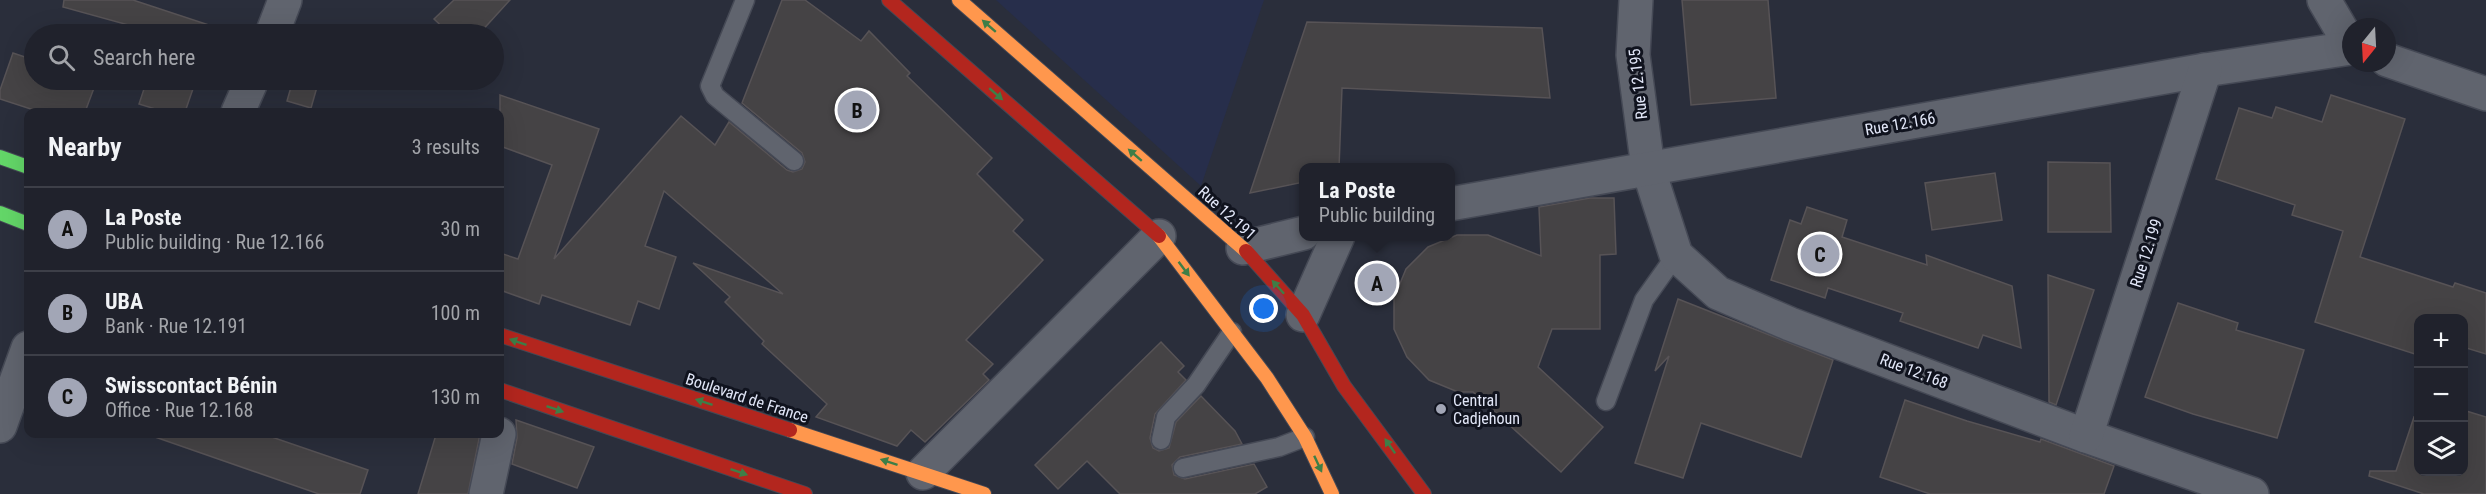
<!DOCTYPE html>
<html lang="en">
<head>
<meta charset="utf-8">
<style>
  body { margin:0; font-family:"Roboto Condensed",sans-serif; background:#282a34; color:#f1f3f6 }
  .controls { position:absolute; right:18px; bottom:18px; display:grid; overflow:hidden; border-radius:12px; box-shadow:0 6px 24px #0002 }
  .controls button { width:54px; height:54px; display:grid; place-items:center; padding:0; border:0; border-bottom:2px solid #3d3f48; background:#20222c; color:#f1f3f6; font:30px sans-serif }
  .compass { position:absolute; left:2342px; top:18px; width:54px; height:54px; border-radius:50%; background:#20222c; box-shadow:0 6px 24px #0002; rotate:198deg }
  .you { position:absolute; left:1264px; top:309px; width:21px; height:21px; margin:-15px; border:4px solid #fff; border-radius:50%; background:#1a73e8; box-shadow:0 0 0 9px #1a73e833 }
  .badge { display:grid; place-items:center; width:39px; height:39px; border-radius:50%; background:#a2a6b6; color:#111; font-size:20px; font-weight:700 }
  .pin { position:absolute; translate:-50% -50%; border:3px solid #fff; box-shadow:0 2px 6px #0006 }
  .popup { position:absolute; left:1299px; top:163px; width:156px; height:78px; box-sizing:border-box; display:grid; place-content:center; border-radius:12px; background:#20222c; filter:drop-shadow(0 2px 4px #0005); font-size:20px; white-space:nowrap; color:#a2a4a9 }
  .popup b { font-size:22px; color:#f1f3f6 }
  .popup::after { content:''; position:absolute; left:50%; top:100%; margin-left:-12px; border:12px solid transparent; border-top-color:#20222c }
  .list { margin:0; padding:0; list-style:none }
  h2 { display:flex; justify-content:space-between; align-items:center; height:78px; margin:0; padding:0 24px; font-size:26px }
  h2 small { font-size:20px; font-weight:400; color:#a2a4a9 }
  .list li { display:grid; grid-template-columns:39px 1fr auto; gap:18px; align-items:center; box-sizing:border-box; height:84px; padding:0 24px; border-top:2px solid #3d3f48 }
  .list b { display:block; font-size:22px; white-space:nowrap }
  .list p { margin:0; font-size:20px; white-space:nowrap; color:#a2a4a9 }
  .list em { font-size:20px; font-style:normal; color:#a2a4a9 }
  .icon { flex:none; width:33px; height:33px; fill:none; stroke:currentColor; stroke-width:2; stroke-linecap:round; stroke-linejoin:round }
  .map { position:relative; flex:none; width:2486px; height:494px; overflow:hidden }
  .search { position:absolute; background:#20222c; box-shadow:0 6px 24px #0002; left:24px; top:24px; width:480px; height:66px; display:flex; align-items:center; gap:15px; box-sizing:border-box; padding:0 21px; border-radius:33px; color:#a2a4a9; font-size:22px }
  .panel { position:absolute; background:#20222c; box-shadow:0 6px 24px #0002; left:24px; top:108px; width:480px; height:330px; border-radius:12px }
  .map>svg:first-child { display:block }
</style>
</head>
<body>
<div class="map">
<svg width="2486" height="494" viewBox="0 0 2486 494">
  <rect width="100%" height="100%" fill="#2a2e3b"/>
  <polygon fill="#272e4b" points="996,0 1264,0 1201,186"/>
  <g fill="#454345" stroke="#575356" stroke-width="1.5">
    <polygon points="64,0 133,0 224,30 223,34 161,34 63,7"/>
    <polygon points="454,0 510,0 479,34 450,34 434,19"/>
    <polygon points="782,0 805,0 861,41 869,31 910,73 907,76 992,158 977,174 1023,220 1013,231 1043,260 966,340 993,364 983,374 989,380 925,442 911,430 897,446 816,417 827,404 762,344 764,341 725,302 730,297 693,263 783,294 664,191 645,246 676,257 659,309 638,301 630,325 542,295 539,304 500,290 500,253 518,259 552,165 500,146 500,95 599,129 554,259 681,116 715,145 729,122 787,170 793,172 802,169 805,162 802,153 742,103"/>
    <polygon points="1682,0 1768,0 1776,98 1691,105"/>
    <polygon points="1307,22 1542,28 1550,98 1342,88 1339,168 1304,168 1304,182 1250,193"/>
    <polygon points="13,53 34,60 34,80 97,80 85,112 40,112 0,99 0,90"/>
    <polygon points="147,80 196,80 185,112 165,112 139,104"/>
    <polygon points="293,80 319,80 311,108 287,101"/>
    <polygon points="2331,95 2405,119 2360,257 2453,287 2455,283 2486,293 2486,354 2463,347 2463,318 2418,318 2418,355 2315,322 2343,231 2292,215 2295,205 2216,179 2239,108 2272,118 2276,107 2322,122"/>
    <polygon points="2048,162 2110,163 2111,232 2048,232"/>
    <polygon points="1995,173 2002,220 1932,230 1925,183"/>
    <polygon points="1590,198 1614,198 1616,254 1600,255 1600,329 1552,329 1538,367 1603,427 1561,472 1473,392 1458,392 1429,380 1407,357 1394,329 1394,298 1406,269 1428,247 1457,235 1488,235 1541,256 1539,207"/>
    <polygon points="1807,207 1847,220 1842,237 1927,265 1926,255 2012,286 2021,348 1983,335 1978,348 1900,321 1903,313 1828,288 1825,298 1771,280 1790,220 1801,224"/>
    <polygon points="2048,275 2094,290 2056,405 2049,402"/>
    <polygon points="1678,299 1833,360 1801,457 1701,423 1683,478 1635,463 1669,356 1655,371"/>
    <polygon points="2178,303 2238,323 2236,330 2304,350 2277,438 2193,414 2145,397"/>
    <polygon points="1161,342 1184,366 1178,372 1186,380 1155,414 1150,438 1153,448 1159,451 1169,448 1176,422 1201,396 1235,431 1242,444 1180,457 1172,465 1174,475 1185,479 1254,464 1267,487 1255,494 1120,494 1087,461 1058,489 1035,465"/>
    <polygon points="1905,400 1967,421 2040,442 2041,439 2114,466 2104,494 1930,494 1880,477"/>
    <polygon points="2463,410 2486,417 2486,494 2424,494 2369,476 2370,471 2396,471 2414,417 2418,418 2418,471 2463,471"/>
    <polygon points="516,420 594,447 577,488 512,464 517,438"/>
    <polygon points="156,434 263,434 368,470 360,494 319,494 155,437"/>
    <polygon points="434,434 480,434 468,494 418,494 435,438"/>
  </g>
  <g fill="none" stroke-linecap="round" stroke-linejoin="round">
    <defs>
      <g id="lane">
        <polyline points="745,0 710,86 715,96 794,161"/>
        <polyline points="1606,401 1644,300 1676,255"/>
        <polyline points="1161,440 1166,417 1196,385 1232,332"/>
        <polyline points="1183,468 1279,447 1305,437"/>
      </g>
      <g id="street">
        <polyline points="1636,0 1633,55 1648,168 1676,255 1718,293 1790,324 2086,436 2252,494"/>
        <polyline points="2324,0 2351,46"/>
        <polyline points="272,34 285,0"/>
        <polyline points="2387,60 2486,94"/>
        <polyline points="238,112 252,80"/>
        <polyline points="1450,204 2205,70 2351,48"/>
        <polyline points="1243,248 1304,233"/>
        <polyline points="1303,315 1338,236"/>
        <polyline points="0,426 28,348"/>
        <polyline points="2086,436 2205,70"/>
        <polyline points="923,473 1159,236"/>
        <polyline points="486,494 499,434"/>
      </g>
      <g id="fast">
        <polyline points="0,157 28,167"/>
        <polyline points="0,213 28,224"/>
      </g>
      <g id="slow">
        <polyline points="959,0 1246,251"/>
        <polyline points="1159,236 1267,378 1305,437 1332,494"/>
        <polyline points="790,430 984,494"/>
      </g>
      <g id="jam">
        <polyline points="889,0 1159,236"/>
        <polyline points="1246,251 1303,315 1344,386 1424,494"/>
        <polyline points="500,335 790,430"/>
        <polyline points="500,390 805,494"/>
      </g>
    </defs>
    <use href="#lane" stroke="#454955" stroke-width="21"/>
    <use href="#street" stroke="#454955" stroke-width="36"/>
    <use href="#fast" stroke="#454955" stroke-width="16"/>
    <use href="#slow" stroke="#454955" stroke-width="16"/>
    <use href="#jam" stroke="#454955" stroke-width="16"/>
    <use href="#lane" stroke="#60646e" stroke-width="18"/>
    <use href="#street" stroke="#60646e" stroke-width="33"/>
    <use href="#fast" stroke="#63d668" stroke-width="14"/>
    <use href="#slow" stroke="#ff974d" stroke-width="14"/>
    <use href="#jam" stroke="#b3261e" stroke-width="14"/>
  </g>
  <defs><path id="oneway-solid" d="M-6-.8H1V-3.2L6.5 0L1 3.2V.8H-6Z" transform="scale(1.5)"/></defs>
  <g fill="#3e7e47">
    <use href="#oneway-solid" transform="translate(989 26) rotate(-139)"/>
    <use href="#oneway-solid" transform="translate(996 94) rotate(41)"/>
    <use href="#oneway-solid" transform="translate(1135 155) rotate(-139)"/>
    <use href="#oneway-solid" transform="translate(1184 269) rotate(53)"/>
    <use href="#oneway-solid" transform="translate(1278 287) rotate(-132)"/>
    <use href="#oneway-solid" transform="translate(518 342) rotate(-161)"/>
    <use href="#oneway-solid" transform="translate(704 402) rotate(-162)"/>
    <use href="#oneway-solid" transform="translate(555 409) rotate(19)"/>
    <use href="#oneway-solid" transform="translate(1390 446) rotate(-125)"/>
    <use href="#oneway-solid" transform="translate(889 462) rotate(-162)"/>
    <use href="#oneway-solid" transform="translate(1318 464) rotate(65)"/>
    <use href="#oneway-solid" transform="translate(739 472) rotate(19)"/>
  </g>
  <circle fill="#a2a6b6" stroke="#10131e" stroke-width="2" cx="1441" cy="409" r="6"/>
  <g text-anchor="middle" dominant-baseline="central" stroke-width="6" stroke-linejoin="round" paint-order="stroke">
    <g font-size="16" fill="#e2e7f8" stroke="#10131e">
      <text transform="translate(1638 84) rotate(-96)">Rue 12.195</text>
      <text transform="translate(1900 124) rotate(-10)">Rue 12.166</text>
      <text transform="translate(1227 213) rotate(42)">Rue 12.191</text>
      <text transform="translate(2146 253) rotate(-72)">Rue 12.199</text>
      <text transform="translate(1914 371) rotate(21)">Rue 12.168</text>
      <text transform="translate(747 398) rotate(18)">Boulevard de France</text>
    </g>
    <g font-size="16" fill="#e2e7f8" stroke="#10131e" text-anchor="start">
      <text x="1453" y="400">Central<tspan x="1453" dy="18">Cadjehoun</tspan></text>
    </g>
  </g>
</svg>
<div class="controls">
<button>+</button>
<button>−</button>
<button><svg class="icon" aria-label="layers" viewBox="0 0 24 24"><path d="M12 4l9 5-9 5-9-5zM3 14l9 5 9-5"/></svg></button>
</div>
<svg class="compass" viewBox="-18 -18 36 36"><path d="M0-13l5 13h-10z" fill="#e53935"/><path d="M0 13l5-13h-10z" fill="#a2a4a9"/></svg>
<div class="you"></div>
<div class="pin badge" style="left:1377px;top:283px">A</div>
<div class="popup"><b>La Poste</b>Public building</div>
<div class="pin badge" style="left:857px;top:110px">B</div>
<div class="pin badge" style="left:1820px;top:254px">C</div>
<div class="search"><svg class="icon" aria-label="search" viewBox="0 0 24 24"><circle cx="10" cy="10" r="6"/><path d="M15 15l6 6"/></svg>Search here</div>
<section class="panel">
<h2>Nearby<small>3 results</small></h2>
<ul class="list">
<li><span class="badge">A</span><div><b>La Poste</b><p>Public building · Rue 12.166</p></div><em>30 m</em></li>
<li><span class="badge">B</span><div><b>UBA</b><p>Bank · Rue 12.191</p></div><em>100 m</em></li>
<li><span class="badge">C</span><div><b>Swisscontact Bénin</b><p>Office · Rue 12.168</p></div><em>130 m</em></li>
</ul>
</section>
</div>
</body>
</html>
